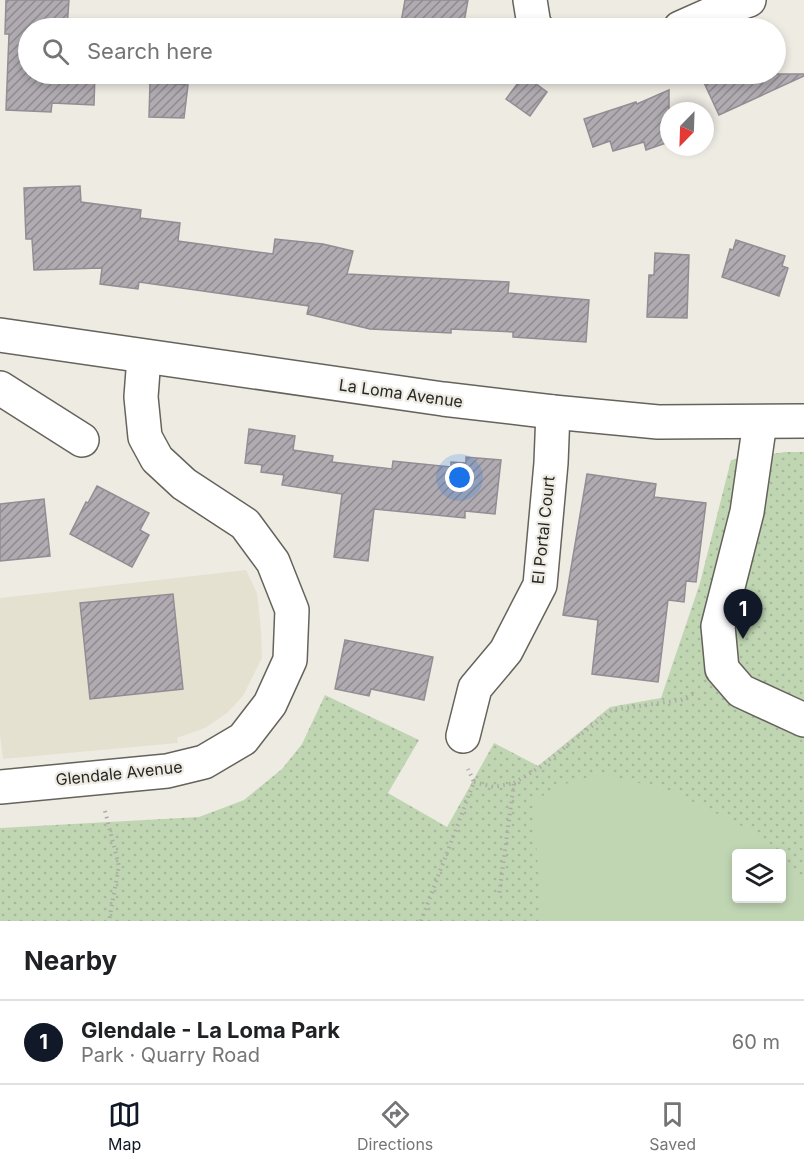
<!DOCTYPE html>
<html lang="en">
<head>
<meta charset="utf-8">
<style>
  body { margin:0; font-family:Inter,sans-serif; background:#f2f2f2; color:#202124 }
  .controls { position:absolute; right:18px; bottom:18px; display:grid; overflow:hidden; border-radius:6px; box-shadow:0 3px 9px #0003 }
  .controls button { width:54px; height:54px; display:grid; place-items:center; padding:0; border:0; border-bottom:2px solid #e0e0e0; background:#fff; color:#202124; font:30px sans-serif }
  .compass { position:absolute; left:660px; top:102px; width:54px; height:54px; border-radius:50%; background:#fff; box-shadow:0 3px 9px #0003; rotate:203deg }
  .you { position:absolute; left:460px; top:478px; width:21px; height:21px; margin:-15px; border:4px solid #fff; border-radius:50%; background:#1a73e8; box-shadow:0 0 0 9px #1a73e833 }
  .badge { display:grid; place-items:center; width:39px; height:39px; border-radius:50%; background:#111827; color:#fff; font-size:20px; font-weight:700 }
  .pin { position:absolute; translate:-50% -50px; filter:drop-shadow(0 2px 3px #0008) }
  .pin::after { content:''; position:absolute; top:32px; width:21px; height:18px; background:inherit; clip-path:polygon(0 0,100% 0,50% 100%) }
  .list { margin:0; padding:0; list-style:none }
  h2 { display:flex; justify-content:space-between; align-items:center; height:78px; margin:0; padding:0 24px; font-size:26px }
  h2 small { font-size:20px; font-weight:400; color:#757577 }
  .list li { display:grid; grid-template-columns:39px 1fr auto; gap:18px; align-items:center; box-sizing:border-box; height:84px; padding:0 24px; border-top:2px solid #e0e0e0 }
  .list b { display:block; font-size:22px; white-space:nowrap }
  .list p { margin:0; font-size:20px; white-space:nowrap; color:#757577 }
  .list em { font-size:20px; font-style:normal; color:#757577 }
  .icon { flex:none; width:33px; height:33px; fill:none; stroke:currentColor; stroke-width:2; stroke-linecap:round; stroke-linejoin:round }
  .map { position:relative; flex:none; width:804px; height:921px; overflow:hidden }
  .search { position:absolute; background:#fff; box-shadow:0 3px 9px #0003; left:18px; right:18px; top:18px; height:66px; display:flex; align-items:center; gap:15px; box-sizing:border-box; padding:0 21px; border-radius:33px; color:#757577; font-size:22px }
  .sheet { height:162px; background:#fff }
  nav { display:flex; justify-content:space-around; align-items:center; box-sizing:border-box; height:84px; border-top:2px solid #e0e0e0; background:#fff; font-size:16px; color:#757577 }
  nav a { display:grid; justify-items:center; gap:3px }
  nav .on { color:#111827 }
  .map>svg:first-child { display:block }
</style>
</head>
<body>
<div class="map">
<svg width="804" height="921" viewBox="0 0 804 921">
  <defs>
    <pattern id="park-dots" width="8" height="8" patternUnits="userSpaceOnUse" patternTransform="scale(1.5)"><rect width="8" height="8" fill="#c0d6b3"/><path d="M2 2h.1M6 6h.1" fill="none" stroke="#a5b89a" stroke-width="1.8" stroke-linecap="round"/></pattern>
    <pattern id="building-hatch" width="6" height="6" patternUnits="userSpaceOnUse" patternTransform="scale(1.5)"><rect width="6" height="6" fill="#b0aab1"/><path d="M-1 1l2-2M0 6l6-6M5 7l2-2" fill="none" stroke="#8f8a90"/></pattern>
  </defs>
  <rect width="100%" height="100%" fill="#eeebe3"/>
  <polygon fill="#e5e1d1" points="246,570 257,593 261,630 262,658 243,696 227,713 205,728 177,738 178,743 3,759 0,735 0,598"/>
  <path fill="url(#park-dots)" fill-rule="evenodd" d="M 785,452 L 804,452 L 804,921 L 0,921 L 0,828 L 199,817 L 244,800 L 282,769 L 302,744 L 325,695 L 419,740 L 388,793 L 447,827 L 494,743 L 538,766 L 610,707 L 661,698 L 700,583 L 731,460 ZM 736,854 L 782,854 L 782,898 L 736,898 Z"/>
  <polygon fill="#c0d6b3" points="601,774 668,790 752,831 777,853 736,854 736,898 782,898 782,858 804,879 804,921 542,921 533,801 565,784"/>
  <g fill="url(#building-hatch)" stroke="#938d93" stroke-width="1.5">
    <polygon points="6,0 69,0 67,28 28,28 28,74 95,74 94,105 52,103 51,112 6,110 9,34 5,34"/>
    <polygon points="405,0 468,0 463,28 400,28"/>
    <polygon points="700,74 804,74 804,76 719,115"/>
    <polygon points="524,75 547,92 530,116 506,99"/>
    <polygon points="150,82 188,85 184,118 149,117"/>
    <polygon points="669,90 669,142 646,150 644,142 613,151 610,141 593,147 584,119 636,102 637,104"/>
    <polygon points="80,186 81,202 141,210 140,218 180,223 178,241 273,254 275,239 323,244 353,251 347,274 509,282 508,293 589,300 586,342 513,337 513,332 451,329 451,333 370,329 307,314 309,306 139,282 138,289 100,284 102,268 34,270 32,239 26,239 24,188"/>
    <polygon points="736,240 785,256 782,266 788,268 779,296 722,277 730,249 733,250"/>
    <polygon points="655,253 689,255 687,318 647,317 649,275 654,275"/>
    <polygon points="249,429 295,436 293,450 333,456 332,462 392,469 393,461 451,467 451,462 466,463 466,457 501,460 495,514 465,511 465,518 374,509 368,561 334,557 342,494 282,485 284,475 261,472 262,465 245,463"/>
    <polygon points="587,474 656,484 654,497 706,503 696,582 686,581 684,602 668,600 658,682 592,674 598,620 563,615"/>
    <polygon points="97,486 149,513 140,530 149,535 132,567 70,534 86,502 88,503"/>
    <polygon points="44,499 50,556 0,561 0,504"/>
    <polygon points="173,594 183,689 90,699 80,603"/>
    <polygon points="345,640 433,657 424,700 371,689 369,696 335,689"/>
  </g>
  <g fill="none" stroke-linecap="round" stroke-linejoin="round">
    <defs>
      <g id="minor">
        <polyline points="530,0 534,25 537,28"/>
        <polyline points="680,28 725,8 749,0"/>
        <polyline points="0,335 443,399 553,412 658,422 804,421"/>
        <polyline points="0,388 82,440"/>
        <polyline points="760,422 747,512 718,626 722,669 741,691 804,720"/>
        <polyline points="463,736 475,688 506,651 540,585 551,463 553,412"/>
        <polyline points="0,787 167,771 204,762 243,739 270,704 290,660 292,610 273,562 245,524 184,484 157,459 145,437 141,397 144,357"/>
      </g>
    </defs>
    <use href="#minor" stroke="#65635b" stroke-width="36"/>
    <g stroke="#adaba4" stroke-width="4" stroke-dasharray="1.5 4.5" stroke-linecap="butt">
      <polyline points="474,782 494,787 514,783 499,895"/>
      <polyline points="514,783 540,767 612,710 681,700 696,692"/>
      <polyline points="105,811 119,866 109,921"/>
      <polyline points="421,921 474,782 468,769"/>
    </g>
    <use href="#minor" stroke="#fff" stroke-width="33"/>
  </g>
  <g text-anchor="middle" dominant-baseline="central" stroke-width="4.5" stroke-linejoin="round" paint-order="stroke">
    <g font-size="16" fill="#272623" stroke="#eeebe3">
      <text transform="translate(401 393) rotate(8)">La Loma Avenue</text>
      <text transform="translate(543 530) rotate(-84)">El Portal Court</text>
      <text transform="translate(119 773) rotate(-6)">Glendale Avenue</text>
    </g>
  </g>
</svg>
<div class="controls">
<button><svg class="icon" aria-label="layers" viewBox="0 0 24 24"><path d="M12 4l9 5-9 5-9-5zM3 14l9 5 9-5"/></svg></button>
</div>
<svg class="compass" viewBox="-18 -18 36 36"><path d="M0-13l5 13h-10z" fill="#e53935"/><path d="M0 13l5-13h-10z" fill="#757577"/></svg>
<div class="you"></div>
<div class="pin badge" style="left:743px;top:639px">1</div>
<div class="search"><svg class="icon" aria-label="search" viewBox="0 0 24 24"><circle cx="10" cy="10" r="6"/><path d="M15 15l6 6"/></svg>Search here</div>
</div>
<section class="sheet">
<h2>Nearby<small></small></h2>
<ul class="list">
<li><span class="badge">1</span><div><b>Glendale - La Loma Park</b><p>Park · Quarry Road</p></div><em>60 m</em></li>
</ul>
</section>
<nav>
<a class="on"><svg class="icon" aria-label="map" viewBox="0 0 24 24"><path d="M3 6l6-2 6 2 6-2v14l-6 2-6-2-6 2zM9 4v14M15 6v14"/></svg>Map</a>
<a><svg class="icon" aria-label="directions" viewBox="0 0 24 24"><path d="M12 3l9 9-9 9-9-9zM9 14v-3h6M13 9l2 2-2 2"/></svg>Directions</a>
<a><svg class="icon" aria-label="saved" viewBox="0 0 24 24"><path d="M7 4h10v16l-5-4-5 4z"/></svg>Saved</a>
</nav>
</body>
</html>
